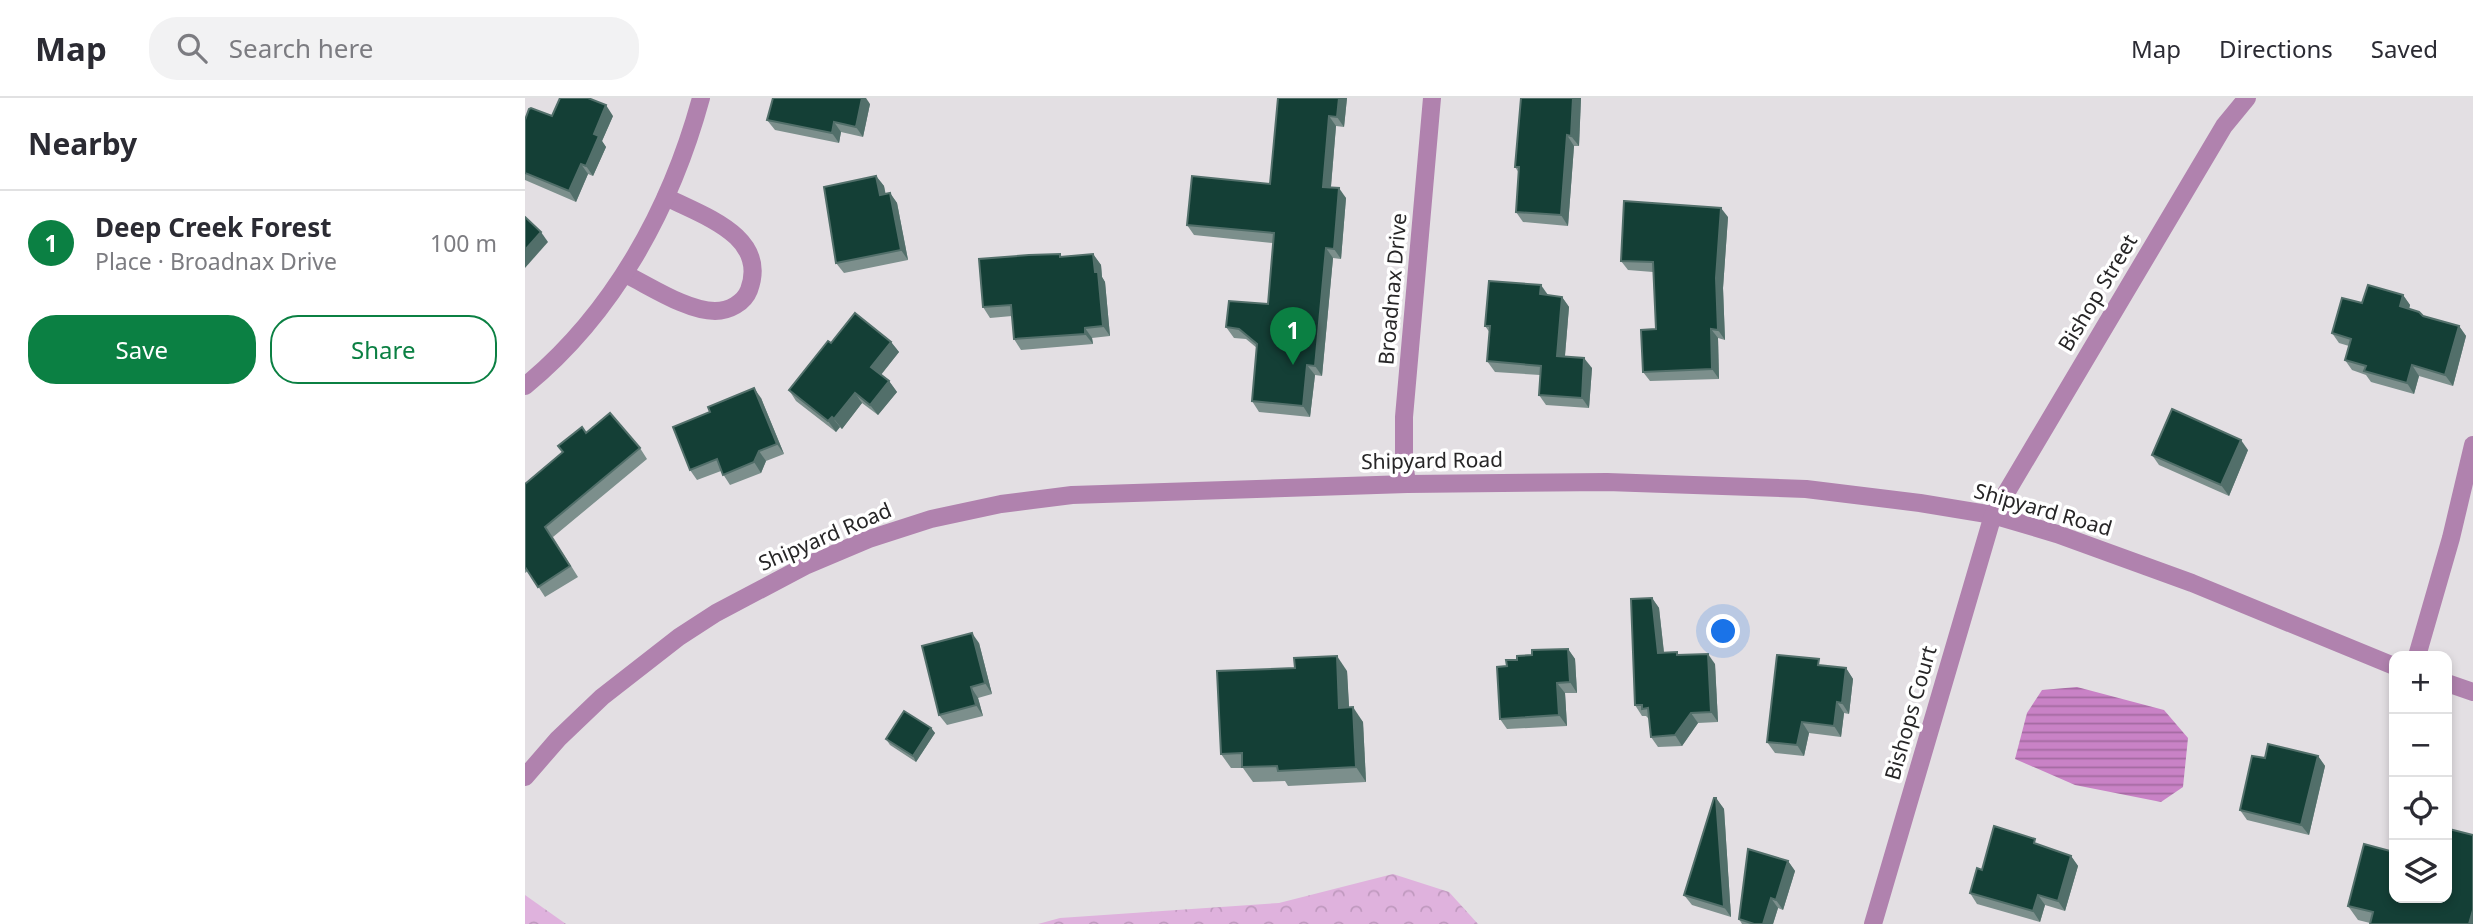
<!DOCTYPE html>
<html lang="en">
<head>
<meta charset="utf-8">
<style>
	body { margin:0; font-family:"Noto Sans",sans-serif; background:#f2f2f3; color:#2b2b33 }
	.controls { position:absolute; right:21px; bottom:21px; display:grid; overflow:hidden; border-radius:14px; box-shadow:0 4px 10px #0003 }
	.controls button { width:63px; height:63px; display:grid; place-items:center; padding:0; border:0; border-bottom:2px solid #e1e1e2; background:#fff; color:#2b2b33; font:35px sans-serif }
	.you { position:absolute; left:1199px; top:534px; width:24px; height:24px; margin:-18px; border:5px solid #fff; border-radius:50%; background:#1a73e8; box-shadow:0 0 0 10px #1a73e833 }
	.badge { display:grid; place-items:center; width:46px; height:46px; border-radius:50%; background:#0b8043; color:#fff; font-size:23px; font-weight:700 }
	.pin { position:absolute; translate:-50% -58px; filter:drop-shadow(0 2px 4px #0008) }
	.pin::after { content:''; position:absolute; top:37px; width:24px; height:21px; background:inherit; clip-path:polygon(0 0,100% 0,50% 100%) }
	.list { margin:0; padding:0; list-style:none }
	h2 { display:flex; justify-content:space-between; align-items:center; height:91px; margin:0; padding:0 28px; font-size:30px }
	h2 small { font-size:23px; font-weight:400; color:#7c7c81 }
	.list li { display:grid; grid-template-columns:46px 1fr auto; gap:21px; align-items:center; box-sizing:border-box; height:105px; padding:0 28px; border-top:2px solid #e1e1e2 }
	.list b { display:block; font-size:26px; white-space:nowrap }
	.list p { margin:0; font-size:23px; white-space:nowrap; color:#7c7c81 }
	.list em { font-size:23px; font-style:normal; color:#7c7c81 }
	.actions { display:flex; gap:14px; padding:21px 28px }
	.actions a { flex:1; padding:16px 0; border:2px solid #0b8043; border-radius:28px; text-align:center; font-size:24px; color:#0b8043 }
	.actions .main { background:#0b8043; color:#fff }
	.icon { flex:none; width:38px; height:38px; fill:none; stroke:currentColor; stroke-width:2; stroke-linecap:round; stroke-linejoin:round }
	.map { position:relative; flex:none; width:1948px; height:826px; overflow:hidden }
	header { display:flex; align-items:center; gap:42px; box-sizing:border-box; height:98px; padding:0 35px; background:#fff; border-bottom:2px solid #e1e1e2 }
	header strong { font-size:33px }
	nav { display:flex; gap:38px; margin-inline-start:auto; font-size:24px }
	.search { width:490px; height:63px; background:#f2f2f3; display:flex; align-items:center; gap:18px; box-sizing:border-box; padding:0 24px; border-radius:28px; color:#7c7c81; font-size:26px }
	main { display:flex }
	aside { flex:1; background:#fff }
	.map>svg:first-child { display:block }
	.forest { fill:url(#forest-crowns) }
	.water { fill:url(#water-rules) }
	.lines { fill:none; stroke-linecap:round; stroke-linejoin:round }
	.minor { stroke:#b082ae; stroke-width:18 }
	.wall { fill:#7c8f8c }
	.shaded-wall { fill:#526f6a }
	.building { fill:#143f36; stroke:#526f6a; stroke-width:2 }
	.labels { text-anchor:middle; stroke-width:7; stroke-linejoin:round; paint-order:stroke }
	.street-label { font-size:21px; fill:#272627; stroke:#fff }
</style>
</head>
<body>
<header>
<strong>Map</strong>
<div class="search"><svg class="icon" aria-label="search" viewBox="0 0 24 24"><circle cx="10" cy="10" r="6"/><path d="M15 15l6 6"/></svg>Search here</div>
<nav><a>Map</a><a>Directions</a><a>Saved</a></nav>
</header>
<main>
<aside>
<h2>Nearby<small></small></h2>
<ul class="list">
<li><span class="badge">1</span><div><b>Deep Creek Forest</b><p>Place · Broadnax Drive</p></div><em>100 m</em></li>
</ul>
<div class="actions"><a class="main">Save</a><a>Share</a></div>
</aside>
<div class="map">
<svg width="1948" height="826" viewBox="0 0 1948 826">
	<defs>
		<pattern id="forest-crowns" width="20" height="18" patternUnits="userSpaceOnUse" patternTransform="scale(1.75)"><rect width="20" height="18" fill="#dfb2dd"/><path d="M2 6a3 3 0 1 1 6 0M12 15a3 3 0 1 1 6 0" fill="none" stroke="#bf99be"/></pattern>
		<pattern id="water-rules" width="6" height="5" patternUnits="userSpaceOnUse" patternTransform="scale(1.75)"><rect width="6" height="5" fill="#c982c6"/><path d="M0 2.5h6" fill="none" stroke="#a36aa1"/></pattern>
	</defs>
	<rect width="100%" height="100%" fill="#e3dfe3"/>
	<!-- forest -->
	<g class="forest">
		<polygon points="868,776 924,794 953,826 513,826 535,820 754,805"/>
		<polygon points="0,797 41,826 0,826"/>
	</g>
	<!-- water -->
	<polygon class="water" points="1552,589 1639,612 1663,640 1658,689 1636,704 1550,687 1490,661 1502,615 1517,592"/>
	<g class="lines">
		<!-- minor -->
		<g class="minor">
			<path d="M100,176C125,188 162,213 190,213C204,213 219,205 224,192C244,138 178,118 141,99"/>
			<path d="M0,288C89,215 146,110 176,0"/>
			<polyline points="882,386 879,363 879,319 907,0"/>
			<polyline points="1892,558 1926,440 1948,347"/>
			<polyline points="1922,585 1948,594"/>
			<polyline points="0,679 33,641 77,599 154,539 191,515 280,468 344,441 406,421 476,406 547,397 882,386 1082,384 1281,391 1395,405 1468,417 1532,436 1667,485 1869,568"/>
			<polyline points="1348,826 1468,417 1699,28 1722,0"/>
		</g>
	</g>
	<!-- wall -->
	<g class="wall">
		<polygon points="753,0 822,0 819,29 811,28 806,89 821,100 816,161 808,160 797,278 790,277 785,319 734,314 727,303 732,250 721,241 709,240 701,229 743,206 748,145 669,137 662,127 745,86"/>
		<polygon points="996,0 1056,0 1054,48 1049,48 1043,128 998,124 991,114 994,75 990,69"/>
		<polygon points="345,6 338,39 316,34 314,45 250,32 242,22"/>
		<polygon points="27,18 88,18 77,43 81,49 68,78 63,76 51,104 0,82 0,22"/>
		<polygon points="351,78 359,88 360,96 365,95 372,105 383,162 319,175 311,165"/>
		<polygon points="1203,119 1198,190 1200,242 1193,240 1194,281 1125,283 1118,274 1131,231 1128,174 1103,172 1096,163"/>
		<polygon points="535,156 537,159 568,156 576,167 577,179 580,184 585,238 567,240 568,246 496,252 489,241 487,218 465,220 458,209"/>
		<polygon points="1022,197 1037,199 1044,209 1040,258 1067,270 1064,310 1021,307 1014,297 1015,277 970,274 962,263 965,235 960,228"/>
		<polygon points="1878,197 1885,207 1884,211 1898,218 1934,228 1941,238 1928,288 1894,278 1889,296 1846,284 1841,277 1827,272 1820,262 1824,248 1814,245 1807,235 1837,205"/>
		<polygon points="366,244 374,254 356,277 364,283 372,294 353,317 337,305 317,331 315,329 311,334 271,303 264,292 306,245"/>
		<polygon points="236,300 259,356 241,363 236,375 205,387 196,373 172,382 165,372"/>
		<polygon points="61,335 115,350 122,361 28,439 53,479 20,499 3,473 0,475 0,386"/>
		<polygon points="1723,352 1704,398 1634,367 1627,357"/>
		<polygon points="1127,500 1134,510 1139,554 1190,566 1193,624 1173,625 1157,648 1133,649 1126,639 1124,621 1121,618 1117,618 1110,607"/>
		<polygon points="454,545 467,596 453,600 458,618 422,627 414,617"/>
		<polygon points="1043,551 1050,561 1052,595 1040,595 1042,628 982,631 975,621 982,568 992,562 1007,557"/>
		<polygon points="1299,568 1321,570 1328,581 1324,616 1319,615 1316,639 1284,635 1279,658 1250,655 1242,644"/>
		<polygon points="822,573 824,610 838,624 841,684 763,688 760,683 728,684 718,670 706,670 696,656"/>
		<polygon points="406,630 410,635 391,664 365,647 361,641"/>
		<polygon points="1793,658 1800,668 1784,737 1722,722 1715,712 1740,660"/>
		<polygon points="1191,700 1199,711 1206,819 1167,807 1159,797"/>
		<polygon points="1948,737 1845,825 1833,822 1823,808 1869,800"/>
		<polygon points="1515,747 1546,758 1553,768 1540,813 1520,807 1515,824 1452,806 1445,795 1457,772"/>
		<polygon points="1263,763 1270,773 1258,812 1253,810 1248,826 1217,826 1214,821"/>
	</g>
	<!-- shaded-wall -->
	<g class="shaded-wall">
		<polygon points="337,0 341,0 345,6 338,39 331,29"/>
		<polygon points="814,0 822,0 819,29 812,19"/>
		<polygon points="1048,0 1056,0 1054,48 1046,38"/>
		<polygon points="81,7 88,18 77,43 81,49 68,78 61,68 69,36"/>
		<polygon points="804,18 811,28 805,99 798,89"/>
		<polygon points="309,24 316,34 314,45 307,35"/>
		<polygon points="1042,37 1049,48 1043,128 1036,117"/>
		<polygon points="56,66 63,76 51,104 44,93"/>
		<polygon points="351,78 359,88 363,107 355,97"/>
		<polygon points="814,90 821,100 816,161 809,151"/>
		<polygon points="365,95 372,105 383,162 376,152"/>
		<polygon points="1196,110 1203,119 1198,190 1200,242 1193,232 1191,180"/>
		<polygon points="16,134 23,144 0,170 0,152"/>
		<polygon points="801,150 808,160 797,278 790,268"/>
		<polygon points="568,156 576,167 577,179 580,184 585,238 578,228"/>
		<polygon points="1016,187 1023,197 1015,196"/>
		<polygon points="1878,197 1885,207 1882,218 1875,208"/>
		<polygon points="1037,199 1044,209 1039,268 1032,258"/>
		<polygon points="1934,228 1941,238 1928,288 1920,277"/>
		<polygon points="560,230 567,240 568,246 560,236"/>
		<polygon points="1186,231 1193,240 1194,281 1187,271"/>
		<polygon points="366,244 374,254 354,279 346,269"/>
		<polygon points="1059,260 1067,270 1064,310 1057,300"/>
		<polygon points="782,267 790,277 785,319 778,308"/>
		<polygon points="1887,267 1894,278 1889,296 1882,285"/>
		<polygon points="364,283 372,294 353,317 345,307"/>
		<polygon points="229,290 236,300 259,356 252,346"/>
		<polygon points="330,295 337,305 317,331 309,321"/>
		<polygon points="307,319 315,329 311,334 303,323"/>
		<polygon points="1716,342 1723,352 1704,398 1696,387"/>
		<polygon points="234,353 241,363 236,375 229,364"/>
		<polygon points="1127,500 1134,510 1140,565 1133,555"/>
		<polygon points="447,535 454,545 467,596 460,585"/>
		<polygon points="1043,551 1050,561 1052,595 1045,584"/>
		<polygon points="1183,556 1190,566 1193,624 1186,614"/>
		<polygon points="812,558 822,573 825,625 814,610"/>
		<polygon points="1321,570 1328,581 1324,616 1317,605"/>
		<polygon points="1032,585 1040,595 1042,628 1034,617"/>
		<polygon points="446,589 453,600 458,618 451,607"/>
		<polygon points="1312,604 1319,615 1316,639 1309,628"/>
		<polygon points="828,609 838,624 841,684 831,669"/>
		<polygon points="1166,615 1173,625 1157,648 1150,637"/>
		<polygon points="1277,624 1284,635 1279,658 1272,647"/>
		<polygon points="406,630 410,635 391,664 388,658"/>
		<polygon points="1793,658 1800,668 1784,737 1776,727"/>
		<polygon points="1191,700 1199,711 1206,819 1199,809"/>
		<polygon points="1546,758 1553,768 1540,813 1533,803"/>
		<polygon points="1263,763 1270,773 1258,812 1251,802"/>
		<polygon points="1513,797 1520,807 1515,824 1508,813"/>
		<polygon points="1246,800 1253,810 1248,826 1238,826"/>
		<polygon points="1948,812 1948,826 1944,826"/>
	</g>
	<!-- building -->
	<g class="building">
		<polygon points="35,0 63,0 81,7 69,36 74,38 61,68 56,66 44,93 0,75 0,22 4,11 6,10 27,18"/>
		<polygon points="248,0 337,0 331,29 309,24 307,35 242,22"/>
		<polygon points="753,0 814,0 812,19 804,18 798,89 814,90 809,151 801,150 790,268 782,267 778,308 727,303 732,246 714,231 701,229 704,203 743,206 749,135 662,127 667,78 745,86"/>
		<polygon points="996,0 1048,0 1046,38 1042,37 1036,117 991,114 994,69 990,69"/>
		<polygon points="351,78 355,97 365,95 376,152 311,165 299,89"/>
		<polygon points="1099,103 1196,110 1191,180 1193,232 1186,231 1187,271 1118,274 1116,232 1131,231 1128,164 1096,163"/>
		<polygon points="0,119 16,134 0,152"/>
		<polygon points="535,156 535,159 568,156 570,174 573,174 578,228 560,230 560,236 489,241 486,207 458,209 454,161 504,157"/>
		<polygon points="964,183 1016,187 1015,196 1037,199 1032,258 1059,260 1057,300 1014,297 1016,268 962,263 965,228 960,228"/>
		<polygon points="1843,187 1878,197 1875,208 1894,214 1898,218 1934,228 1920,277 1887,267 1882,285 1839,273 1841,268 1820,262 1826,241 1807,235 1817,200 1837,205"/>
		<polygon points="330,215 366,244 346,269 364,283 345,307 330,295 309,321 307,319 303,323 264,292 303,243 306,245"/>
		<polygon points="229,290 252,346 234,353 229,364 198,377 192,361 165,372 148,329 185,314 183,309"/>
		<polygon points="1647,311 1716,342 1696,387 1627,357"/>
		<polygon points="85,315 115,350 20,429 45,468 13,489 0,469 0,386 38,354 33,348 57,329 61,335"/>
		<polygon points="1127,500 1133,555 1152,554 1152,557 1183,556 1186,614 1166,615 1150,637 1126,639 1123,610 1117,611 1117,607 1110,607 1106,501"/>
		<polygon points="447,535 460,585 446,589 451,607 414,617 397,548"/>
		<polygon points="1043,551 1045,584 1032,585 1034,617 975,621 972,569 982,568 981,562 992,562 992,558 1007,557 1007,552"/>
		<polygon points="1252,557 1294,561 1293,567 1321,570 1317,605 1312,604 1309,628 1277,624 1272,647 1242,644"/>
		<polygon points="812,558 814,610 828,609 831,669 753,673 752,668 717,669 717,655 696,656 692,573 770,570 769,560"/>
		<polygon points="379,613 406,630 388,658 361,641"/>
		<polygon points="1743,646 1793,658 1776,727 1715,712 1727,658 1740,660"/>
		<polygon points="1189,700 1191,700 1199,809 1159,797"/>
		<polygon points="1469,728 1510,741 1509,745 1546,758 1533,803 1513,797 1508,813 1445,795 1452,770 1457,772"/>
		<polygon points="1924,731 1948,737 1948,812 1944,826 1845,826 1848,814 1823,808 1839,746 1869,754 1869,800 1922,800 1922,740"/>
		<polygon points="1223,751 1263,763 1251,802 1246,800 1238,826 1229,826 1214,821"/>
	</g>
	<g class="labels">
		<!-- street labels -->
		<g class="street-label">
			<text transform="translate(868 191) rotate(-85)" y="7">Broadnax Drive</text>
			<text transform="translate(1573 195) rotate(-59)" y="7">Bishop Street</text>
			<text transform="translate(907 363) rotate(-1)" y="7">Shipyard Road</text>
			<text transform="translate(1518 412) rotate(16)" y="7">Shipyard Road</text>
			<text transform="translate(300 439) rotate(-23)" y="7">Shipyard Road</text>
			<text transform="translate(1386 615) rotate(-74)" y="7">Bishops Court</text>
		</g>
	</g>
</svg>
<div class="controls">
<button>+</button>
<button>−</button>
<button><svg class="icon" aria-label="locate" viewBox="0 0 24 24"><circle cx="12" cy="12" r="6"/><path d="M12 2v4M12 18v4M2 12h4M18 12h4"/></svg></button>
<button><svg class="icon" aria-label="layers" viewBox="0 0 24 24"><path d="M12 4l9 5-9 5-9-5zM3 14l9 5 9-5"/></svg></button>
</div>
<div class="you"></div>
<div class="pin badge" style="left:768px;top:267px">1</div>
</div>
</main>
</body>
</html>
